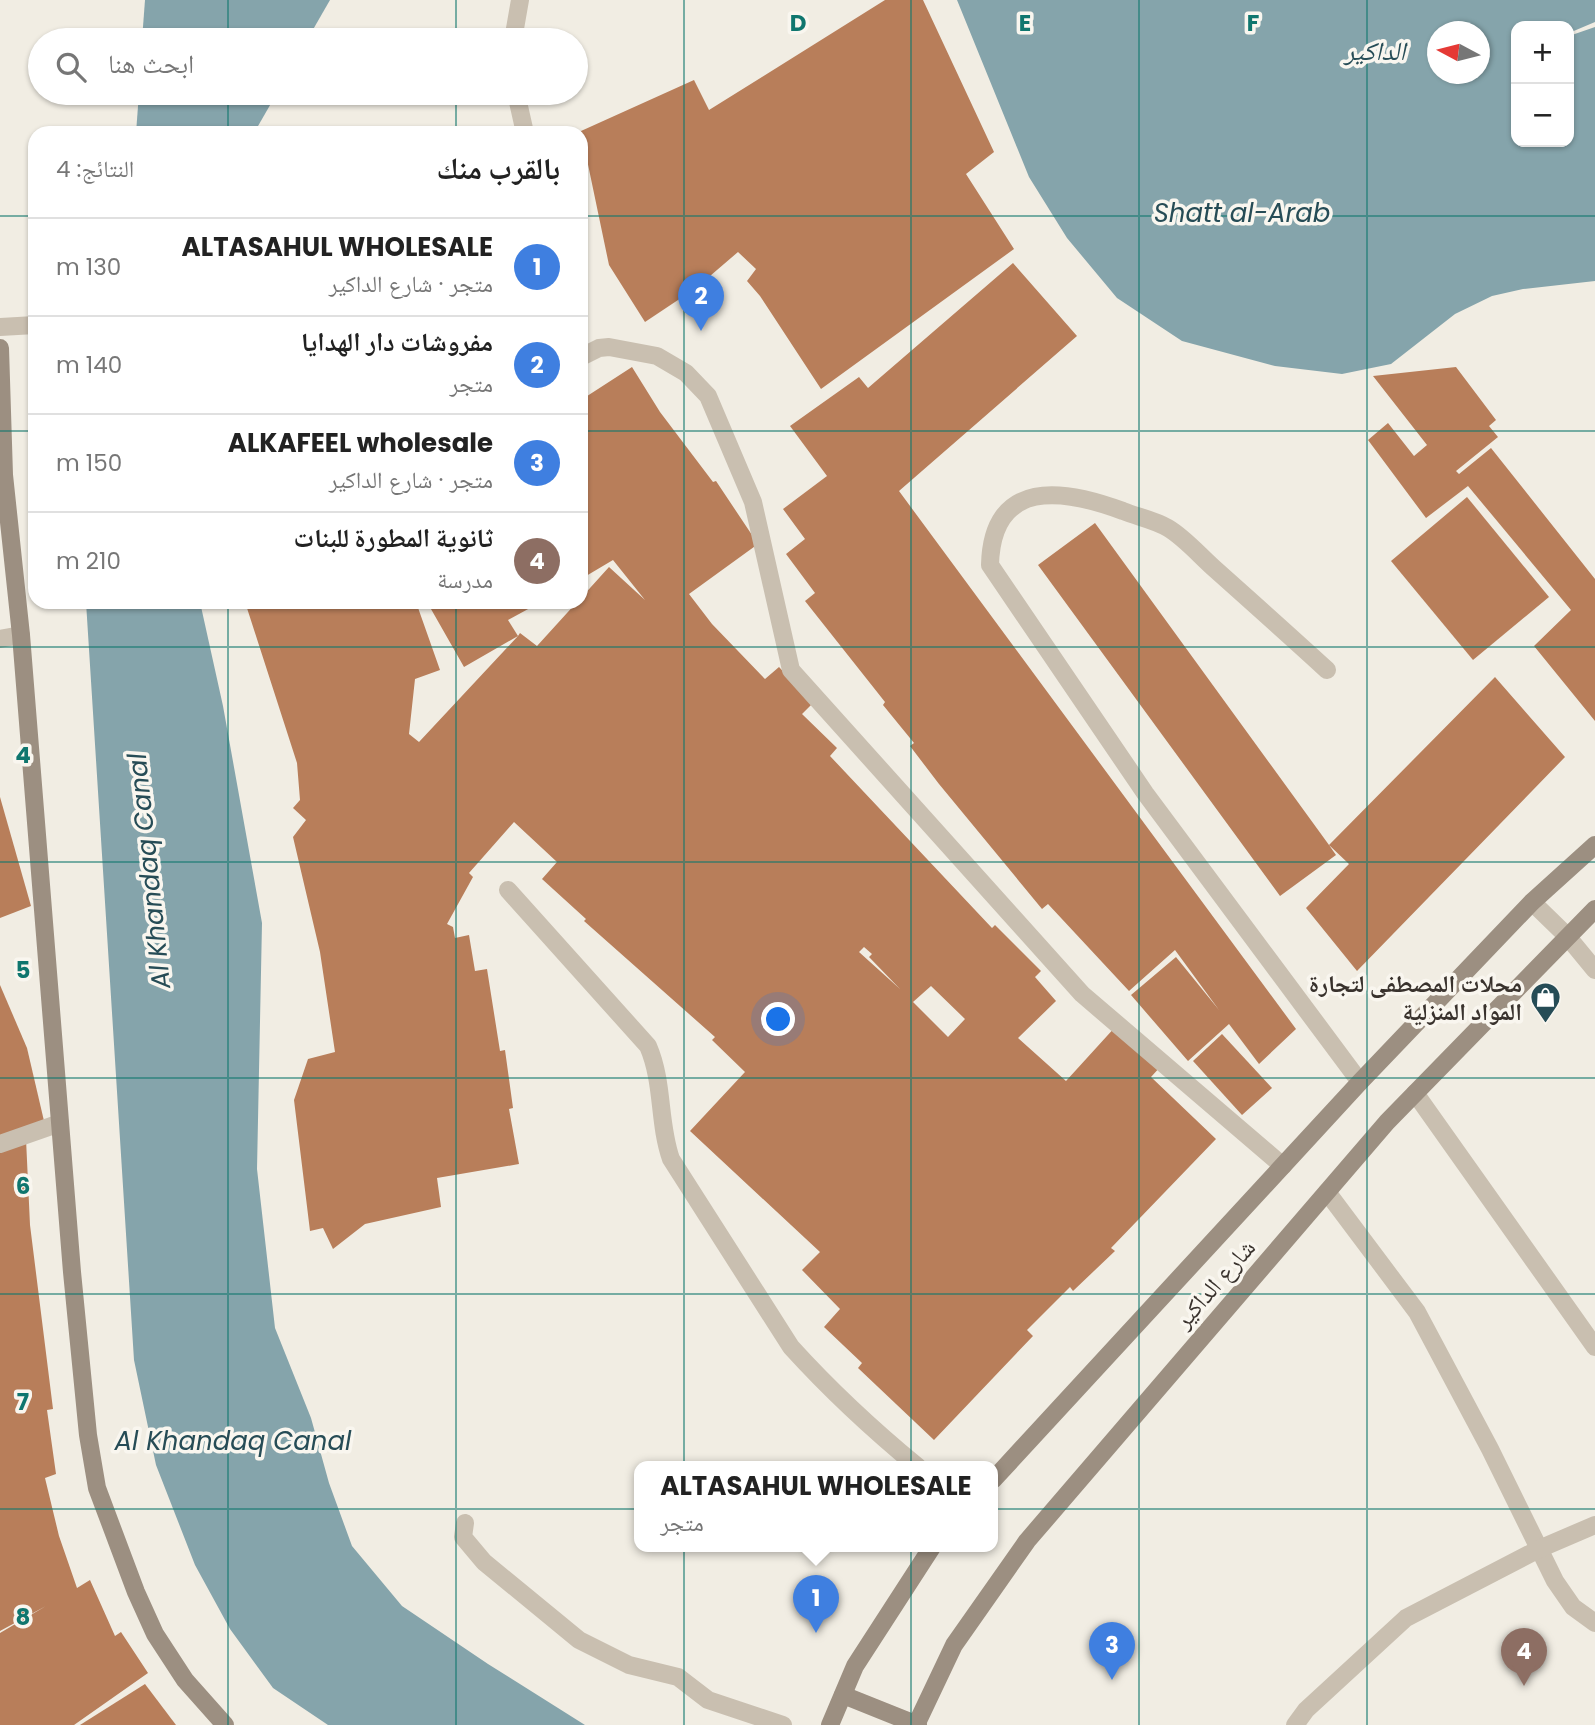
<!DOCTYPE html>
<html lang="ar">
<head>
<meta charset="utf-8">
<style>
	body { margin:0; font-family:Poppins,"Noto Naskh Arabic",sans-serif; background:#f2f2f2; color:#222; direction:rtl }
	.controls { position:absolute; right:21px; top:21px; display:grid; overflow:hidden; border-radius:14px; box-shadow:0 2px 5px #0004 }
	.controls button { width:63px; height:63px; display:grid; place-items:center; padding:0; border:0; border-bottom:2px solid #e0e0e0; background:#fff; color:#222; font:35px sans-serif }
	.compass { position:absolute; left:1427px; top:21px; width:63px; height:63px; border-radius:50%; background:#fff; box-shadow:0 2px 5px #0004; rotate:277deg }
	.you { position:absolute; left:779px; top:1020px; width:24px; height:24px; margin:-18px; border:5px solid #fff; border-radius:50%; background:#1a73e8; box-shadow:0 0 0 10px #1a73e833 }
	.badge { display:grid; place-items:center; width:46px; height:46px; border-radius:50%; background:#1a73e8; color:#fff; font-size:23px; font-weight:700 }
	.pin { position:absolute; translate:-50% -58px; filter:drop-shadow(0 2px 4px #0008) }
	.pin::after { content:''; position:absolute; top:37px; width:24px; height:21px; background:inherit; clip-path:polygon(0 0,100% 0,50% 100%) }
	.popup { position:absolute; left:634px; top:1461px; width:364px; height:91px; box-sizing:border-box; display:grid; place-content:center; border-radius:14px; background:#fff; filter:drop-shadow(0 2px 5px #0005); font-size:23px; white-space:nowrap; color:#767676 }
	.popup b { font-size:26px; color:#222 }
	.popup::after { content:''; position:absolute; left:50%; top:100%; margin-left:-14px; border:14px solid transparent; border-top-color:#fff }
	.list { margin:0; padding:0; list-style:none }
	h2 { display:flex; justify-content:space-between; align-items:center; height:91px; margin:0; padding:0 28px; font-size:30px }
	h2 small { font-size:23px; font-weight:400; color:#767676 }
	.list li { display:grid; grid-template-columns:46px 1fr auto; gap:21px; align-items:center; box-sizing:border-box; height:98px; padding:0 28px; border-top:2px solid #e0e0e0 }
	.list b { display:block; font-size:26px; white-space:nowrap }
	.list p { margin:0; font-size:23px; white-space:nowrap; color:#767676 }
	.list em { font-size:23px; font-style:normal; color:#767676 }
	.icon { flex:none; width:38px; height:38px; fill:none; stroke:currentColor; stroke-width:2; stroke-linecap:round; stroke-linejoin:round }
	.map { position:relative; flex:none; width:1595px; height:1725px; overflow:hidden; direction:ltr }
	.search { position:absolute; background:#fff; box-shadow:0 2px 5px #0004; left:28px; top:28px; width:560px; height:77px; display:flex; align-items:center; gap:18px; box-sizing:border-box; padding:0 24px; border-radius:38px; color:#767676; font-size:26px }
	.panel { position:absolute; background:#fff; box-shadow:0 2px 5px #0004; left:28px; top:126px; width:560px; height:483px; border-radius:21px; direction:rtl }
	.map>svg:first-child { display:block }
	.water { fill:#85a4ab; fill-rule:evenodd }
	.building { fill:#b87e5a; fill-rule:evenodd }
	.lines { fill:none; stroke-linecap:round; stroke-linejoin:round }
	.lane { stroke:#c9bfb0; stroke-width:18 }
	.street { stroke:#c9bfb0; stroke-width:18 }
	.secondary { stroke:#9c8f81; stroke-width:18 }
	.grid { fill:none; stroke:#0f766e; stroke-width:2; stroke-opacity:0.55 }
	.labels { text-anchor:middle; stroke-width:7; stroke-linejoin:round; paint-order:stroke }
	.poi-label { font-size:24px; font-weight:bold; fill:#39322d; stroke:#f9f6ef; text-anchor:end }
	.street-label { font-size:24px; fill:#39322d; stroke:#f9f6ef }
	.water-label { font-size:26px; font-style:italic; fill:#264c56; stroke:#f9f6ef }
	.grid-label { font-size:23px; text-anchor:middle; font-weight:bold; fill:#0f766e; stroke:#f9f6ef; stroke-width:7; stroke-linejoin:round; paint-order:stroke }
</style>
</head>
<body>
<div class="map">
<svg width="1595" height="1725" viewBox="0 0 1595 1725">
	<rect width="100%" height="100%" fill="#f1ede3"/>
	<!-- water -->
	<g class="water">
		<polygon points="145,0 330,0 307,40 142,40"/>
		<path d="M957,0H1595V22L1569,33V26H1516V142H1569V36L1595,27V281L1523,289L1492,296L1455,314L1391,364L1342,374L1275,366L1182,341L1117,298L1067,238L1029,177ZM1438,32H1480V74H1438Z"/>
		<polygon points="139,93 277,93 254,133 136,133"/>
		<polygon points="86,602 200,602 223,706 262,923 257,1169 275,1328 311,1418 329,1483 352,1546 402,1606 488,1664 585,1725 328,1725 273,1688 230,1629 195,1565 156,1465 134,1360"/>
	</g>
	<!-- building -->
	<g class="building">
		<polygon points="885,0 923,0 994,152 966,174 1014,249 821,389 760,296 747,281 756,269 738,252 696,288 645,322 609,265 581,131 694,80 709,110"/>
		<polygon points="1013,263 1077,336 899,491 1296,1029 1259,1064 1229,1024 1188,1061 1131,995 1176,957 1219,1010 1175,950 1129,991 1048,904 1042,909 939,784 910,746 914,743 883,705 885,702 805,601 815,593 786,554 805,539 783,509 827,476 790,426 859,377 868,388"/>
		<path d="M632,367L660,412L713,482L716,481L758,544L689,594L712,624L765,679L779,667L813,703L802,714L837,748L830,756L992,928L995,925L1041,971L1035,977L1056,1001L1018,1038L1066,1081L1117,1025L1161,1066L1151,1077L1216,1139L1111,1248L1115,1251L1073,1291L1070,1287L1027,1330L1033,1336L934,1440L858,1368L862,1363L824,1327L840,1309L802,1270L820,1252L690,1131L745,1072L712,1040L715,1037L584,921L586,919L542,879L557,862L514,822L469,873L473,877L447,924L453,927L455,938L469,935L475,971L487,969L500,1051L505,1050L513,1108L509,1109L519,1164L437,1178L441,1207L365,1224L333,1249L323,1228L310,1231L294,1100L308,1059L335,1052L320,952L293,837L306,820L293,808L300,800L297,763L246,605L254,602H416L440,670L415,679L409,734L419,742L518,636L464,667L427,602H541L508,620L518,636L520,633L537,646L577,602H581V598L609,567L645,600L613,560L581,579V400ZM864,947L872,954L869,957L900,989L859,952ZM931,986L965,1019L948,1037L913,1002Z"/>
		<polygon points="1456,367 1496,420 1489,426 1498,437 1456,471 1459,474 1491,448 1595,579 1595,721 1534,646 1571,610 1468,486 1426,518 1368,440 1388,423 1414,456 1427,445 1373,376"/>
		<polygon points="1467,497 1549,597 1473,660 1391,561"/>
		<polygon points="1095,523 1329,845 1495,677 1565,757 1357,971 1306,908 1349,864 1329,845 1336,855 1280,896 1038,565"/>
		<polygon points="0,797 31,906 0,918"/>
		<polygon points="0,985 27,1048 44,1121 0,1138"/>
		<polygon points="1222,1034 1272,1088 1242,1115 1193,1061"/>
		<polygon points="26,1139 30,1225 53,1409 47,1410 56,1474 45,1478 59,1536 77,1588 90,1580 115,1636 121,1632 148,1673 74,1725 0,1725 0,1633 46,1606 0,1631 0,1150"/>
		<polygon points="145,1684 176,1725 80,1725"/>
	</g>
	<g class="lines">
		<!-- lane -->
		<g class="lane">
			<polyline points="513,40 520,0"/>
			<polyline points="516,93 525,133"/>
			<polyline points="0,327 35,325"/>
			<polyline points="581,357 599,348 609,347 657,356 686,373 708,396 753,502 791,670 1082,994 1283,1166"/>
			<path d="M1327,670C1290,636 1253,603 1216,570C1201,557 1185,538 1168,528C1155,520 1138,517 1123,511C1064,489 992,477 990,565L1145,793L1360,1082"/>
			<path d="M508,890L648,1046C664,1083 658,1122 671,1159L791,1347C830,1390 873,1430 918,1467"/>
			<polyline points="1415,1093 1595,1347"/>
			<polyline points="0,1144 60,1123"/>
			<polyline points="1327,1192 1417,1312 1490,1449 1555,1581 1573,1607 1595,1623"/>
			<polyline points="465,1523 463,1537 484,1562 579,1640 629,1665 678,1677 708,1700 783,1725"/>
			<polyline points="1295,1725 1306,1710 1406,1618 1539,1549 1595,1525"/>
		</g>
		<!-- street -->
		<g class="street">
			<polyline points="0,639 21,635"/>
			<polyline points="1532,902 1567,936 1595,970"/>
		</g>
		<!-- secondary -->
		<g class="secondary">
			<polyline points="0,348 4,475 21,635 72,1272 88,1435 97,1488 136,1592 155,1634 185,1680 225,1725"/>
			<polyline points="993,1480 1360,1082 1532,902 1595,845"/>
			<polyline points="843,1695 918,1725"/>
			<polyline points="830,1725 855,1666 932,1547"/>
			<polyline points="916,1725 954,1645 1027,1541 1387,1122 1595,909"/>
		</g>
	</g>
	<!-- grid -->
	<path class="grid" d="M228,0V40M456,0V40M684,0V1725M911,0V1725M1139,0V1725M1367,0V1725M228,93V133M456,93V133M0,216H35M581,216H1595M0,431H35M581,431H1595M228,602V1725M456,602V1725M0,647H1595M0,862H1595M0,1078H1595M0,1294H1595M0,1509H1595"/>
	<!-- icons -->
	<defs>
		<symbol id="shop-pin" viewBox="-11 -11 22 30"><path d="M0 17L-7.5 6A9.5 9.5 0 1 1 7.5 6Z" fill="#264c56" stroke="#f9f6ef"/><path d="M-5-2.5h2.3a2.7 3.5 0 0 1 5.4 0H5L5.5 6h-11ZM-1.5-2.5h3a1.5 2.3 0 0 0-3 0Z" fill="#fff"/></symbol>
	</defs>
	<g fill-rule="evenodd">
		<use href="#shop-pin" x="1528" y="980" width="35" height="47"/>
	</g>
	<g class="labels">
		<!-- poi labels -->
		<g class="poi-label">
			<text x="1522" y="992">محلات المصطفى لتجارة<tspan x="1522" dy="28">المواد المنزلية</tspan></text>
		</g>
		<!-- street labels -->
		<g class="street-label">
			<text transform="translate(1215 1284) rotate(-49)" y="8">شارع الداكير</text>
		</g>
		<!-- water labels -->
		<g class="water-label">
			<text x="1375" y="60">الداكير</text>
			<text x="1242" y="222">Shatt al-Arab</text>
			<text transform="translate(149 871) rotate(-96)" y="9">Al Khandaq Canal</text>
			<text x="233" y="1450">Al Khandaq Canal</text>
		</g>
	</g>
	<g class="grid-label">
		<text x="798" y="31">D</text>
		<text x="1025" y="31">E</text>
		<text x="1253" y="31">F</text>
		<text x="23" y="763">4</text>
		<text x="23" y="978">5</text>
		<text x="23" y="1194">6</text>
		<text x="23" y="1410">7</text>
		<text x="23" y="1625">8</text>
	</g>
</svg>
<div class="controls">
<button>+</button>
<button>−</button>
</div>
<svg class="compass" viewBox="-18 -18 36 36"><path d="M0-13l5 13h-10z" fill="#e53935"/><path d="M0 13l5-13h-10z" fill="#767676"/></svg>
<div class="you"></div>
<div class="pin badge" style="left:816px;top:1633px;background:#3f7fe0">1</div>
<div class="popup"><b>ALTASAHUL WHOLESALE</b>متجر</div>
<div class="pin badge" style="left:701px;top:331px;background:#3f7fe0">2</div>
<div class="pin badge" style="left:1112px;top:1680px;background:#3f7fe0">3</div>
<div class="pin badge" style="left:1524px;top:1686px;background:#8d6e63">4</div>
<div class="search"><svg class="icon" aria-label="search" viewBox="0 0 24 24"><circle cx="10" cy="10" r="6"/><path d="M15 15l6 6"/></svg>ابحث هنا</div>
<section class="panel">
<h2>بالقرب منك<small>النتائج: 4</small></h2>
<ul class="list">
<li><span class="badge" style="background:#3f7fe0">1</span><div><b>ALTASAHUL WHOLESALE</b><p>متجر · شارع الداكير</p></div><em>130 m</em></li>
<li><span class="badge" style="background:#3f7fe0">2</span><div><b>مفروشات دار الهدايا</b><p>متجر</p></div><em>140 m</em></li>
<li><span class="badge" style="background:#3f7fe0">3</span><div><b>ALKAFEEL wholesale</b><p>متجر · شارع الداكير</p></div><em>150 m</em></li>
<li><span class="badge" style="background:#8d6e63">4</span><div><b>ثانوية المطورة للبنات</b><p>مدرسة</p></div><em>210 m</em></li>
</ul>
</section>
</div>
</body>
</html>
